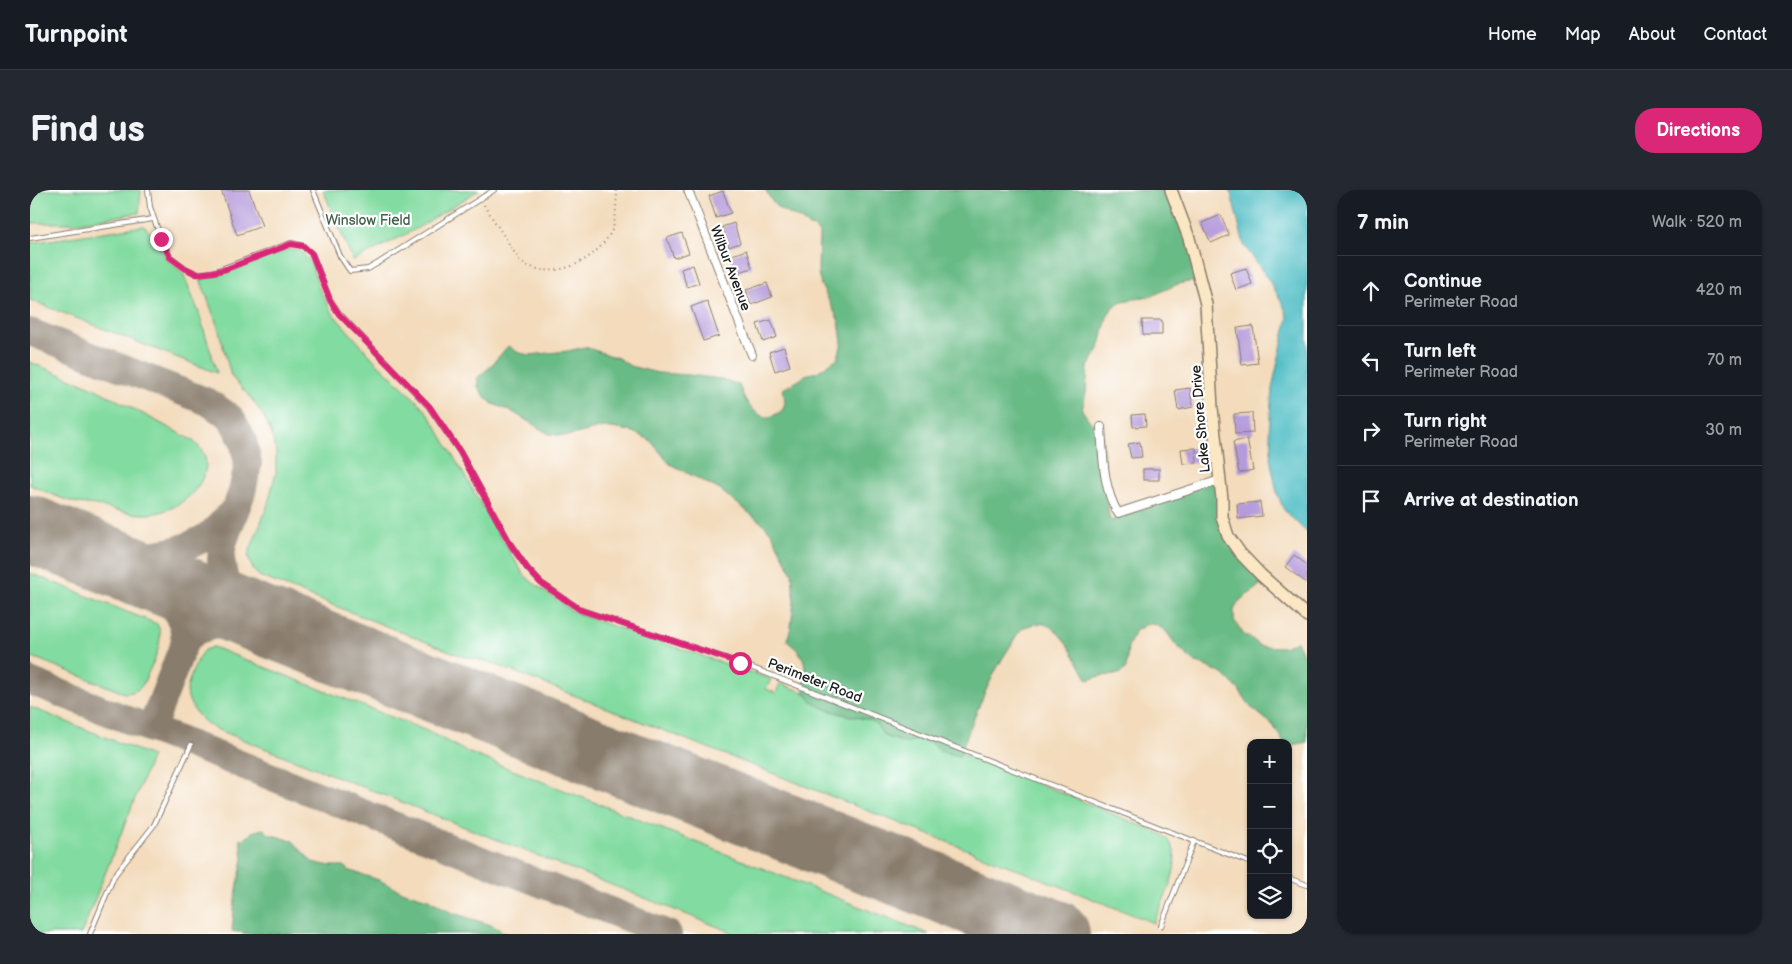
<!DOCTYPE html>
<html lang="en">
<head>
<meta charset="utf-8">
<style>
	body { margin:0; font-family:"Balsamiq Sans",sans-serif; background:#242831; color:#f1f3f6 }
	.controls { position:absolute; right:15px; bottom:15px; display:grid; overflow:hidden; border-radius:10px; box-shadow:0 1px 4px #0004 }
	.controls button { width:45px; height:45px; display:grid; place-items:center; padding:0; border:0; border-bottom:1px solid #363941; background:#171b24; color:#f1f3f6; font:25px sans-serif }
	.stop { position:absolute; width:15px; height:15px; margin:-11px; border:4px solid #db2777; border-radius:50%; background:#fff }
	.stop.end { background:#db2777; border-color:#fff; box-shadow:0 1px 5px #0008 }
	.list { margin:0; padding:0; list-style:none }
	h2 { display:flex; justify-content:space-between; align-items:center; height:65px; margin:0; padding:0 20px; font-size:21px }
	h2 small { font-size:16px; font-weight:400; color:#9ea1a6 }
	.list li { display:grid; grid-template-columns:32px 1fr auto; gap:15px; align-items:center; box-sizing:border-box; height:70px; padding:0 20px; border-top:1px solid #363941 }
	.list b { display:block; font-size:19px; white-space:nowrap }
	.list p { margin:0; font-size:16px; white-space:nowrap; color:#9ea1a6 }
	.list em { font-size:16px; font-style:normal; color:#9ea1a6 }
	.icon { flex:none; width:28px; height:28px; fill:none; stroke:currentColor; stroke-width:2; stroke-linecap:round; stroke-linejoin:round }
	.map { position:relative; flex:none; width:1277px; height:744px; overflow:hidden; border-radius:20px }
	header { display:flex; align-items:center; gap:30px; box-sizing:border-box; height:70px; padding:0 25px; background:#171b24; border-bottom:1px solid #363941 }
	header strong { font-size:24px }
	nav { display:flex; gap:28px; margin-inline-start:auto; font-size:18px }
	.intro { display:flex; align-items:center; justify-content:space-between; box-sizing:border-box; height:120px; padding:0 30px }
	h1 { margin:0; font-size:35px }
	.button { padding:12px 22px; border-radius:20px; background:#db2777; color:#fff; font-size:18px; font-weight:700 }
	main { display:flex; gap:30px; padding:0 30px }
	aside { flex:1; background:#171b24; border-radius:20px; box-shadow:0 1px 4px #0004 }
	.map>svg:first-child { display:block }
	.green { fill:#82dba0; stroke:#4f7c5e }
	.forest { fill:#69bb86; stroke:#426c51 }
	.water { fill:#50bec5; stroke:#366d70 }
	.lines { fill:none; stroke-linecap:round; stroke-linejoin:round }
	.taxiway { stroke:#887c6c; stroke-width:28 }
	.runway { stroke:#887c6c; stroke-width:68 }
	.building { fill:#b59bdb }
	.lane-casing { stroke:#887c6c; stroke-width:6 }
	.street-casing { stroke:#887c6c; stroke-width:10 }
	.secondary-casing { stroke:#887c6c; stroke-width:14 }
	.path { stroke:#887c6c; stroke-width:2; stroke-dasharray:1 4; stroke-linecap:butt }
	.lane { stroke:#fff; stroke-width:4 }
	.street { stroke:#fff; stroke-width:8 }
	.secondary { stroke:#fbe7c3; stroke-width:11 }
	.route { stroke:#db2777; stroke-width:6 }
	.labels { text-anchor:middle; stroke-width:4.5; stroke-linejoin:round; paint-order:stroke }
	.park-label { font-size:14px; fill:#405f4a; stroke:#fff }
	.street-label { font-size:14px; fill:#1c1c1c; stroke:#fff }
</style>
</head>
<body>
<header>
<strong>Turnpoint</strong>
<nav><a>Home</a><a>Map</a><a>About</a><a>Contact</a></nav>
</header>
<div class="intro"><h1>Find us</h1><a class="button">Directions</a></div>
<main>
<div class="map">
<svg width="1277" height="744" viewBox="0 0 1277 744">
	<rect width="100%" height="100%" fill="#fff"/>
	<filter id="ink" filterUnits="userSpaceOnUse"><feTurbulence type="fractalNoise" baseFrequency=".02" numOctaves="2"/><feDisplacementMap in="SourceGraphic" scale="10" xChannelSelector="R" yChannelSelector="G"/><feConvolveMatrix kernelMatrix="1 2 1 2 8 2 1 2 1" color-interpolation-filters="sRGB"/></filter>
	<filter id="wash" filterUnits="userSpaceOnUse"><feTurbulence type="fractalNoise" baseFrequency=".0096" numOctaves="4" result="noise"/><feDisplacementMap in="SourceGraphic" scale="20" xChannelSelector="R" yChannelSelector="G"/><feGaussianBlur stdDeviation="1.12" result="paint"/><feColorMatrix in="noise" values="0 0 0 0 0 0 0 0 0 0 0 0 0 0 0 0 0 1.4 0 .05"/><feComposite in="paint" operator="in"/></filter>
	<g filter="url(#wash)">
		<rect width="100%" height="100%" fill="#f3dbbc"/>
		<!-- green -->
		<g class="green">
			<polygon points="0,0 111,0 109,23 43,33 0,33"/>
			<polygon points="293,0 449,0 386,39 323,71"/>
			<polygon points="114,36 121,44 137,69 153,83 169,123 187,183 0,110 0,53"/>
			<path d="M260,59L271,61L281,73L289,99L303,124L345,171L387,211L396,221L407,238L468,343L494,385L502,392L541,420L553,426L741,489L736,499L746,503L750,493L1035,604L1131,644C1162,663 1133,708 1124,733L459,472L432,466L229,386L224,381L220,373L218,365L237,317L246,282V262L241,242L234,227L224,212L201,186L188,137L169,86C194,89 235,66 260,59Z"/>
			<path d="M0,172L64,198L162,250C174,260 180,272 173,287C164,308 141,322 119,324C101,325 82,319 66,315C59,314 53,314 47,313C31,309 15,301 0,295Z"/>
			<path d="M0,383L127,434C137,450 120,478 113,494C108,501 102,503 94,503L0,466Z"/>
			<path d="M183,457L397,541L437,562L899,744H706L186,539C171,532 153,512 158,494C161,484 166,473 171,464L174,460Z"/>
			<polygon points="0,517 122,566 51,744 0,744"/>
		</g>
		<!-- forest -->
		<g class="forest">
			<path d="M736,0H1142L1169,90L1148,94L1119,107L1092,111L1082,118L1077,127L1069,159L1058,177L1056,203L1052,220L1061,233L1071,237L1079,327L1081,331L1188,290L1197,344L1235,390L1223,401L1210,410L1204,420V430L1214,445L1222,449L1230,456L1254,457L1267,451L1277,472V552L1258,556V553H1254L1243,535L1222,518L1209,500L1193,484L1162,470L1146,455L1135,440L1124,434H1117L1105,441L1098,457L1096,479C1085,488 1082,484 1070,486C1066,487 1062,489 1058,490C1048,474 1032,438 1014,434C1008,433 996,435 992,439C987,443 984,450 981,455C958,489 944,528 929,566L910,561L901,553L890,549L876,553L854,546L846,534L841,530C823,526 777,521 774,498C773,493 775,488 775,483C776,467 769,461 757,451L761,437L764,410L762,383L741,342L732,333L690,300L640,274L620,250L601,241L574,237L537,246L519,244L481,221L463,214L455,207L448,197V187L459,178L478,156L489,163L500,165L538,161L555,157L588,168L600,176L628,183L659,185L691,189L709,195C716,212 719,220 736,228C755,222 757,218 753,199L771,189L775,185L787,182L808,168L812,152L809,131L791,95L788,83L789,44L786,39C780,37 777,35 772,31C754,20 746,23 736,0Z"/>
			<polygon points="233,639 239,644 263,651 282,672 300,676 313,676 318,680 349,690 371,701 398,709 423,723 461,735 478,744 219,744 202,741 205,710 213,668 210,648 214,650 222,642"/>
		</g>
		<!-- water -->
		<polygon class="water" points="1200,0 1277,0 1277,343 1254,320 1247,303 1240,268 1242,253 1239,241 1242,198 1258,127 1252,112 1236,86 1214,55"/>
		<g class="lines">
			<!-- taxiway -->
			<g class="taxiway">
				<polyline points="0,142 178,212 201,228 213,250 218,274 212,302 193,353 191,369 195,392 207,412 232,430"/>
				<path d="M40,354C91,364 131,375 179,345C187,339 194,330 201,323"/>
				<polyline points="108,381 127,394 142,414 153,434 155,451 121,539"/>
				<polyline points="155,451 166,441 181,436 232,430"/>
				<polyline points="0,491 638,744"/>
			</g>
			<!-- runway -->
			<polyline class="runway" points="0,339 1026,744"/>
		</g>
		<g id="blocks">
			<!-- building -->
			<g class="building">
				<polygon points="191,0 219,0 232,36 207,45"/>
				<polygon points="693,1 701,23 686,28 679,6"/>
				<polygon points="1191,25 1199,45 1181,53 1172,33"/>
				<polygon points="704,33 710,53 699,57 692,37"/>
				<polygon points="652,43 659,63 644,68 637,48"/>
				<polygon points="716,60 722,78 706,83 700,66"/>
				<polygon points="663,75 669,93 657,97 651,79"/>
				<polygon points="1216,78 1222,94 1206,100 1200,83"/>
				<polygon points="737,93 742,107 721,115 716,100"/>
				<polygon points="677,111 689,146 673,151 661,117"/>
				<polygon points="741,130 747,147 733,152 727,134"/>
				<polygon points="1112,130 1132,130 1132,145 1113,145"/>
				<polygon points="1223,136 1228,173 1212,175 1207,138"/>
				<polygon points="754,157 760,176 745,181 739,162"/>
				<polygon points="1160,198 1163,217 1148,220 1145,200"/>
				<polygon points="1222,223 1223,243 1205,244 1204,224"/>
				<polygon points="1115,224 1116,236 1103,237 1102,225"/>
				<polygon points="1217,249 1223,280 1209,283 1203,252"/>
				<polygon points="1110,252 1112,267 1101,268 1098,254"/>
				<polygon points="1166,258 1167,273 1153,274 1151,259"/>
				<rect x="1113" y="279" width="16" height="11"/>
				<polygon points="1230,312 1232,326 1208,329 1207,314"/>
				<polygon points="1264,365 1277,375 1277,393 1255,377"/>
			</g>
		</g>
	</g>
	<g filter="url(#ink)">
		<use href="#blocks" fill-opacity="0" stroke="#887c6c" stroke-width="1"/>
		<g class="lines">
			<defs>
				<g id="lane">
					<polyline points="118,0 120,17 131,49 140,67 155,78 167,84 183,82 261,53 273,56 282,64 300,110 309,123 399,217 430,262 481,355 497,378 511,393 551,420 710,473 1164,651 1131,736"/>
					<polyline points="283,0 310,66 320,81 338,79 350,72 464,0"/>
					<polyline points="0,48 123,29"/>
					<polyline points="1164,651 1221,673"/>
					<polyline points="1258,688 1277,695"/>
					<polyline points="60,744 84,686 124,635 161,555"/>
				</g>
				<g id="street">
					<polyline points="658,0 722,165"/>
					<path d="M1071,237C1073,266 1073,299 1088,323L1190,290"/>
				</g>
				<polyline id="secondary" points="1141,0 1159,48 1176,114 1182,218 1192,309 1192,327 1198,346 1210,363 1231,385 1277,426"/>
			</defs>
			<!-- lane casing -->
			<use href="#lane" class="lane-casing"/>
			<!-- street casing -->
			<use href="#street" class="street-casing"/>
			<!-- secondary casing -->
			<use href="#secondary" class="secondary-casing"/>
			<!-- path -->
			<path class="path" d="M454,15L490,71C521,93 564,73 581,42C586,34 586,14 587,4L586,0"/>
			<!-- lane -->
			<use href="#lane" class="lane"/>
			<!-- street -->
			<use href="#street" class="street"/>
			<!-- secondary -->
			<use href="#secondary" class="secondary"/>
		</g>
	</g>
	<g class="lines" filter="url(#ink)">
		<!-- route -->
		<polyline class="route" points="131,49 140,67 155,78 167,84 183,82 196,79 261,54 273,56 282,64 300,110 309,124 399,216 430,262 481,355 497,378 511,393 551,420 710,473"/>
	</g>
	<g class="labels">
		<!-- park labels -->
		<g class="park-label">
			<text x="338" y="35">Winslow Field</text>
		</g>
		<!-- street labels -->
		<g class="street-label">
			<text transform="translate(701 78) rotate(69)" y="5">Wilbur Avenue</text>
			<text transform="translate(1170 229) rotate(-95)" y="5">Lake Shore Drive</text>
			<text transform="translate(785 490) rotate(21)" y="5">Perimeter Road</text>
		</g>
	</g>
</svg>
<div class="controls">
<button>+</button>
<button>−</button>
<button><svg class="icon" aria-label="locate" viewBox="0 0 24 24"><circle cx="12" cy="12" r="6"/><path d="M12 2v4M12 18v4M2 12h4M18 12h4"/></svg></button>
<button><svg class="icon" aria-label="layers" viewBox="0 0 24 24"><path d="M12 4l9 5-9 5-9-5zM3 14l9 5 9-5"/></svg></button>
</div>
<div class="stop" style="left:710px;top:473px"></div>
<div class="stop end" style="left:131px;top:49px"></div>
</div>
<aside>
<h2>7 min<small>Walk · 520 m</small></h2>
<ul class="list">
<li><svg class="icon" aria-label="ahead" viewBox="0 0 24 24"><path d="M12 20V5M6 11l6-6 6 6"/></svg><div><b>Continue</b><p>Perimeter Road</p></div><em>420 m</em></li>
<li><svg class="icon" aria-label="left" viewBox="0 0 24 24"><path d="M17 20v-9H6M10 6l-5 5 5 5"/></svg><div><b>Turn left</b><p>Perimeter Road</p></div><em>70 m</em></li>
<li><svg class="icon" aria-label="right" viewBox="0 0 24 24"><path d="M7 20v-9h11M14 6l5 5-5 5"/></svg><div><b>Turn right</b><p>Perimeter Road</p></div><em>30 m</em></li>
<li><svg class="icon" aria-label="arrive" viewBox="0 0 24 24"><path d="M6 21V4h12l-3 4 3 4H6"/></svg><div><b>Arrive at destination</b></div></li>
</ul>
</aside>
</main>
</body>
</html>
